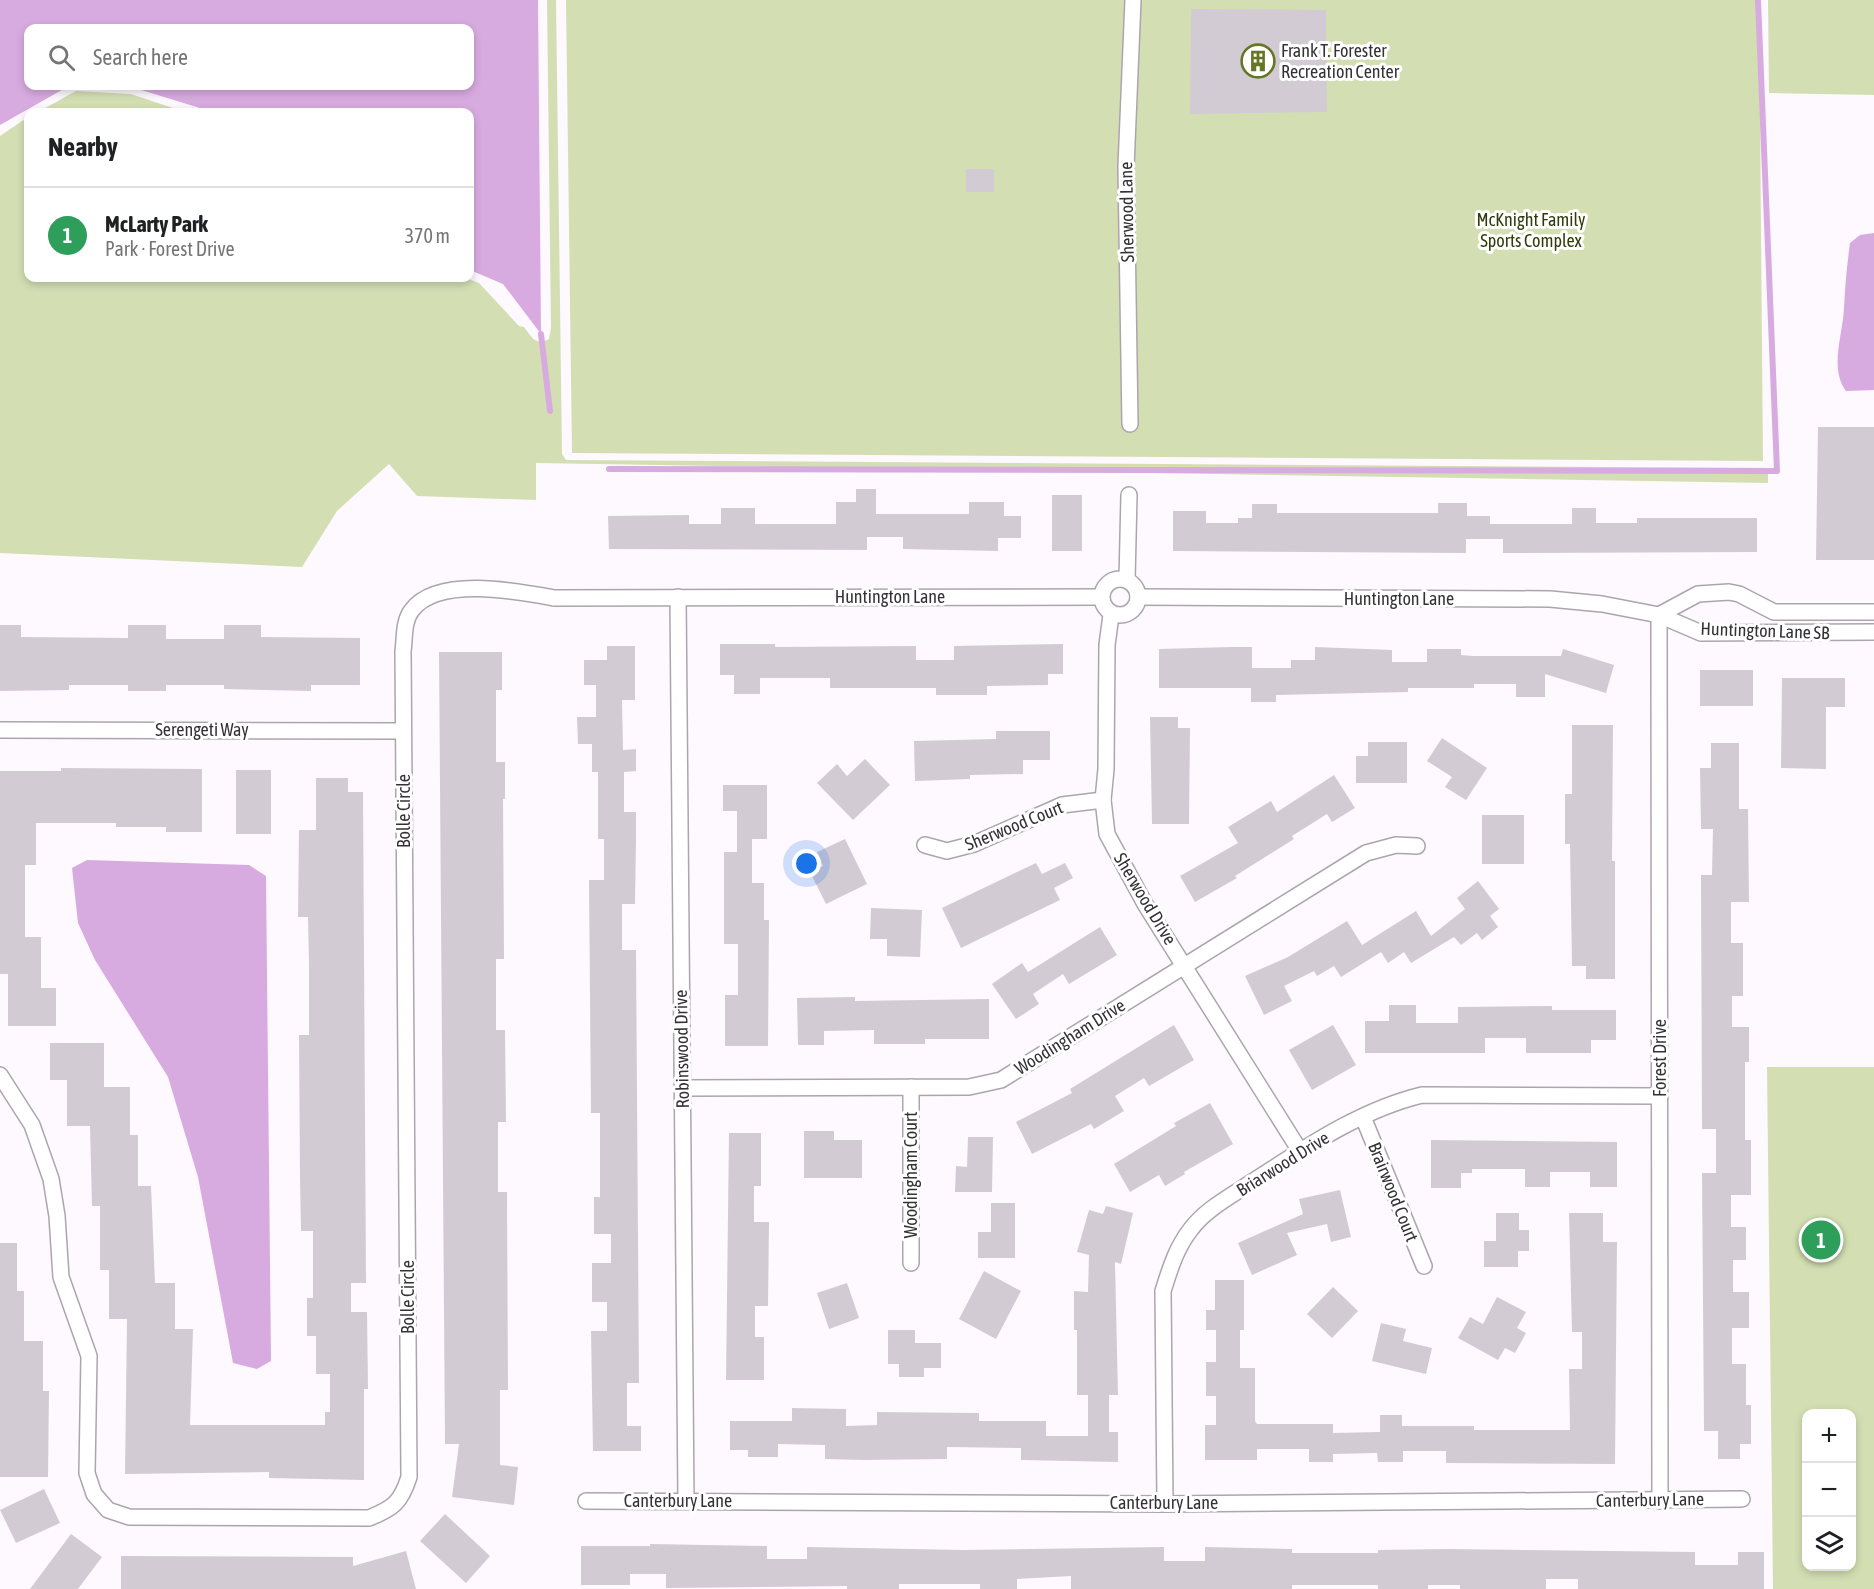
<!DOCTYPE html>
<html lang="en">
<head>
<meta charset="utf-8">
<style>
	body { margin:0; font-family:"Asap Condensed",sans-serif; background:#f2f2f2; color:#202124 }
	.controls { position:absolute; right:18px; bottom:18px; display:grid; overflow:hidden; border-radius:12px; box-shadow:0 3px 9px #0003 }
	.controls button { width:54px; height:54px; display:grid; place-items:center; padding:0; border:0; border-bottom:2px solid #e0e0e0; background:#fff; color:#202124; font:30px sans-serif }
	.you { position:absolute; left:807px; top:864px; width:21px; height:21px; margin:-15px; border:4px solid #fff; border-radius:50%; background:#1a73e8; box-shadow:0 0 0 9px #1a73e833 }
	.badge { display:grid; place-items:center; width:39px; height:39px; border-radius:50%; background:#657624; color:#fff; font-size:20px; font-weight:700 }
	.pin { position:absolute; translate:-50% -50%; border:3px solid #fff; box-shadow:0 2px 6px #0006 }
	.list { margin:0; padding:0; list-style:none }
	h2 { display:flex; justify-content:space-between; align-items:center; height:78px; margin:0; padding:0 24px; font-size:26px }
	h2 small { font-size:20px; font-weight:400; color:#757577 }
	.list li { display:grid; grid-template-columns:39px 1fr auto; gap:18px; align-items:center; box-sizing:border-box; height:96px; padding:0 24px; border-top:2px solid #e0e0e0 }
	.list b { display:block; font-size:22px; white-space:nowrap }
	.list p { margin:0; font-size:20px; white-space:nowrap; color:#757577 }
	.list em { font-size:20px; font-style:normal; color:#757577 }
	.icon { flex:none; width:33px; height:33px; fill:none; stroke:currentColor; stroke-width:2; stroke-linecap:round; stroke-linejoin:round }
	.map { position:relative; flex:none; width:1874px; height:1589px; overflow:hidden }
	.search { position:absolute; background:#fff; box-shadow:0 3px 9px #0003; left:24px; top:24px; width:450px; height:66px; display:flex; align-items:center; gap:15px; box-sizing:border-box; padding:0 21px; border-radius:12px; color:#757577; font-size:22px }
	.panel { position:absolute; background:#fff; box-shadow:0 3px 9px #0003; left:24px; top:108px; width:450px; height:174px; border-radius:12px }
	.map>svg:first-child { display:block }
	.green { fill:#d3dfb3; fill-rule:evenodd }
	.water { fill:#d8abe0 }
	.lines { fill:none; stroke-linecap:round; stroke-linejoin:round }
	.stream { stroke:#d8abe0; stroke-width:6 }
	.building { fill:#d2cbd3 }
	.minor-casing { stroke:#aca5ad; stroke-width:18 }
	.minor { stroke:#fff; stroke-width:15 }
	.labels { text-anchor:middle; stroke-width:6; stroke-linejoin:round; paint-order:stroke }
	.poi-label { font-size:18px; fill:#353236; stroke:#fff; text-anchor:start }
	.street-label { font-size:18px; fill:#353236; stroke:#fff }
	.park-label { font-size:18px; fill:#313b0a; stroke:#fff }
</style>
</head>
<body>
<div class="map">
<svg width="1874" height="1589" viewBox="0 0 1874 1589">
	<rect width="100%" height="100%" fill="#fef8ff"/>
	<!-- green -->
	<g class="green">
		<path d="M547,0H556L562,454L566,460L1768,468V483L536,463V500L417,496L389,464L337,511L302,567L0,553V136L28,117V278H466L479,283L519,326L524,327C531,336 536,347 549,339L551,328Z"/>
		<polygon points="566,0 1759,0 1763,461 572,453"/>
		<polygon points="1768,0 1874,0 1874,95 1769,93"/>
		<polygon points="76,91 131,94 185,112 38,112"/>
		<path d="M1767,1067H1874V1589H1773ZM1806,1414H1852V1566H1806Z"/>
	</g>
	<!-- water -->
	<g class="water">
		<polygon points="0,0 538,0 541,334 503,284 470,270 470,112 213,112 128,86 470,86 470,28 28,28 28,86 69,86 0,125"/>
		<path d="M1874,233V390L1846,391C1829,369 1843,334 1844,308C1845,286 1847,265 1850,243L1860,235Z"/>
		<polygon points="87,860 249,865 266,876 271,1361 257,1369 233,1363 198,1177 168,1077 95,960 78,923 72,868"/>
	</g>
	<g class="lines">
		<!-- stream -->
		<g class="stream">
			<polyline points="541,334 550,411"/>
			<polyline points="609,469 1777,471 1758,0"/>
		</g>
	</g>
	<!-- building -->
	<g class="building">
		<polygon points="1191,9 1326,10 1327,112 1190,114"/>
		<rect x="966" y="169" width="28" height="23"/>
		<polygon points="1818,427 1874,427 1874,560 1816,560"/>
		<polygon points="856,489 876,489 876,514 969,514 969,502 1004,502 1004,516 1021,516 1021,538 998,538 998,551 903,549 903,537 867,537 867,550 609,549 608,516 689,515 689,524 721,524 721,508 755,508 755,524 836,524 836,502 856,502"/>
		<rect x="1052" y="495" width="30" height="56"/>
		<polygon points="1438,503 1467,503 1467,516 1490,516 1490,524 1572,524 1572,508 1596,508 1596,523 1637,523 1637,518 1757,518 1757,552 1503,553 1503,539 1466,539 1466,553 1173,551 1173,511 1206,511 1206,523 1238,523 1238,518 1252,518 1252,504 1277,504 1277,513 1438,513"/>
		<polygon points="0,625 21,625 21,637 128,638 128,625 166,625 166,639 224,639 224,625 261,625 261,637 360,638 360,685 311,685 311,691 224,689 224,685 166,685 166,691 128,691 128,685 69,685 69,690 0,691"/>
		<polygon points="720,644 775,644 775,647 916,646 916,660 954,660 954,646 1063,644 1063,674 1048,674 1048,685 987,686 987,695 936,695 936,688 830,688 830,678 760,678 760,694 734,694 734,675 720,675"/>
		<polygon points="607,646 635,646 635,700 622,700 623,750 636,749 636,771 624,772 624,812 636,812 636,839 635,904 622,904 622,950 636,950 639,1383 627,1383 627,1426 641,1426 641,1451 593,1451 591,1331 607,1331 607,1302 592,1302 592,1263 611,1263 611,1234 594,1234 594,1197 600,1197 600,1113 591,1113 589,880 604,880 604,839 598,839 598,772 592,772 592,744 578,744 577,717 596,717 596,685 584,685 584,660 607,660"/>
		<polygon points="1231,647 1252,647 1252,668 1291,668 1291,660 1315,660 1315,647 1392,650 1392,662 1427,662 1427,649 1461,649 1461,655 1473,656 1561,656 1563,649 1614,665 1606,693 1545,674 1545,697 1516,697 1516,684 1474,684 1474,688 1408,688 1408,692 1276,695 1276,702 1251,702 1251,688 1159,688 1159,649"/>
		<polygon points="439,652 502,652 502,690 496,690 496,762 505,762 505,799 503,799 504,959 496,959 496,1030 505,1030 506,1122 498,1122 498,1192 507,1192 508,1390 500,1390 500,1465 518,1467 514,1505 452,1497 459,1444 445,1444"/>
		<rect x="1700" y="670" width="53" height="36"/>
		<polygon points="1782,678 1845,678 1845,707 1826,707 1826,769 1781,768"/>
		<polygon points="1150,717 1178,717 1178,728 1190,728 1189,824 1152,824"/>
		<polygon points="1572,725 1613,725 1612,861 1615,861 1615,979 1586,979 1586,966 1572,966 1570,844 1565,844 1565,794 1572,794"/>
		<polygon points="996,731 1050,731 1050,760 1023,760 1023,774 970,775 970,779 915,781 914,741 996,739"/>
		<polygon points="1442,738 1487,768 1466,800 1445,787 1452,777 1427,761"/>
		<polygon points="1368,742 1407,742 1407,783 1356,783 1356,756 1368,756"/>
		<polygon points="1711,743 1739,743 1739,809 1748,809 1749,902 1731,902 1731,943 1743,943 1743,996 1732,996 1732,1027 1749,1027 1749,1062 1745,1062 1745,1140 1751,1140 1751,1195 1731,1195 1731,1227 1746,1227 1746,1260 1733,1260 1733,1292 1749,1292 1749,1328 1732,1328 1732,1364 1746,1364 1746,1405 1751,1405 1751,1444 1740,1444 1740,1459 1718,1459 1718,1431 1704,1431 1702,1173 1716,1173 1716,1129 1702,1129 1701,875 1712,875 1713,829 1701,829 1700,768 1711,768"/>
		<polygon points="865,759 890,785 853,820 817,783 837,764 847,776"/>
		<polygon points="61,768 202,769 202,832 166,832 166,827 116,827 116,823 36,823 36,865 25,865 25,937 41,937 41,988 56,988 56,1026 8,1026 8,974 0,974 0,771 61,771"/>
		<rect x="236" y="770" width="35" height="64"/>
		<polygon points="1334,775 1355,808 1332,822 1327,814 1292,836 1294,839 1235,876 1237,878 1195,902 1180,876 1238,843 1228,827 1271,801 1277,812"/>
		<polygon points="316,778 348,778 348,792 363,792 366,1283 351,1283 351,1312 367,1312 368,1389 364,1389 364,1480 269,1478 269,1472 125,1474 127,1319 109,1319 109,1270 100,1270 100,1206 92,1206 90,1126 67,1126 67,1080 50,1080 50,1043 104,1043 104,1087 130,1087 130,1135 138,1135 138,1186 151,1186 155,1283 175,1283 175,1329 193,1329 190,1425 325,1425 325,1412 330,1412 330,1374 316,1374 316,1336 307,1336 307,1298 313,1298 313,1231 301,1231 300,1179 299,1035 309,1035 309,964 308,917 298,917 299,830 316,830"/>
		<polygon points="723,785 767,785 767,839 752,839 752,883 764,883 764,920 769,920 768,1046 725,1046 725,995 738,995 738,944 724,944 724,852 737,852 737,811 723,811"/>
		<rect x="1482" y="815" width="42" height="49"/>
		<polygon points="845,839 867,884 826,904 810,872 823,866 817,852"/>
		<polygon points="1036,863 1042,874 1065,863 1073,878 1054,888 1060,900 961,948 942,908"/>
		<polygon points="1478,881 1499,909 1490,916 1498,927 1482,940 1477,933 1461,945 1454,937 1411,963 1404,952 1388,963 1381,952 1341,977 1334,966 1317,976 1314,971 1284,986 1292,1001 1264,1015 1245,976 1288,957 1347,921 1362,945 1416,911 1431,936 1465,909 1457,898"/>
		<polygon points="871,908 922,910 920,957 887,956 887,939 870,939"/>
		<polygon points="1100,927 1117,955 1069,984 1063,974 1033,994 1039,1004 1016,1019 992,984 1022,963 1028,972"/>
		<polygon points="855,997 855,1001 989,999 989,1039 925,1039 925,1044 874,1044 874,1030 824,1031 824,1045 798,1045 797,998"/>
		<polygon points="1389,1005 1416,1005 1416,1023 1458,1023 1458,1007 1552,1006 1552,1010 1616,1010 1616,1040 1591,1040 1591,1053 1526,1053 1526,1038 1485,1038 1485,1053 1365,1053 1365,1021 1389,1021"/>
		<polygon points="1174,1025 1194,1060 1149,1086 1144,1078 1115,1096 1124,1111 1094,1129 1091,1124 1032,1154 1016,1122 1072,1093 1070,1089"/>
		<polygon points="1333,1025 1356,1065 1312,1090 1289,1050"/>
		<polygon points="1210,1103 1233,1144 1184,1172 1185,1174 1165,1186 1159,1175 1130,1192 1114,1164 1176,1126 1174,1123"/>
		<polygon points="804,1131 834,1131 834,1140 862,1140 862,1178 804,1178"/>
		<polygon points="729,1133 761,1133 761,1186 754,1186 754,1222 769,1222 768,1306 755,1306 755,1337 764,1337 764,1380 726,1380"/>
		<polygon points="968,1137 993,1137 992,1192 955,1192 956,1166 967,1167"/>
		<polygon points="1431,1140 1617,1142 1617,1187 1590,1187 1590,1172 1550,1172 1550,1187 1525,1187 1525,1169 1472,1169 1472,1173 1461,1173 1461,1188 1431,1188"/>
		<polygon points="1340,1190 1351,1237 1331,1242 1327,1224 1287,1233 1297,1255 1252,1275 1238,1243 1303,1214 1299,1199"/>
		<polygon points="991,1203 1015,1203 1015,1258 978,1258 978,1232 991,1232"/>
		<polygon points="1106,1206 1133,1213 1121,1264 1115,1262 1118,1395 1109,1395 1109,1432 1118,1432 1118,1462 1021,1460 1021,1448 947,1447 947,1459 864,1460 825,1459 825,1445 778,1444 778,1457 748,1457 748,1450 730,1450 730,1421 792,1421 792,1408 846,1409 846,1426 877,1425 877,1412 979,1413 979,1421 1046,1421 1046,1436 1088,1436 1088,1395 1077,1395 1077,1330 1074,1330 1074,1291 1088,1292 1089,1255 1077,1252 1089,1210 1103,1214"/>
		<polygon points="1496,1213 1519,1213 1519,1230 1529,1230 1529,1251 1518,1251 1518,1267 1484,1267 1484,1241 1496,1241"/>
		<polygon points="1569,1213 1603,1213 1603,1242 1617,1242 1615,1464 1446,1463 1446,1451 1403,1451 1403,1462 1378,1462 1377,1453 1333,1454 1333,1462 1309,1462 1309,1449 1257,1449 1257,1460 1205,1460 1205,1425 1216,1425 1216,1396 1206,1396 1206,1362 1216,1362 1216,1330 1206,1330 1206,1310 1215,1310 1215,1280 1244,1280 1244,1330 1240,1330 1240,1368 1255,1368 1255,1421 1257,1424 1333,1424 1333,1433 1380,1432 1380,1415 1402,1415 1402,1426 1474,1426 1474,1430 1570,1430 1569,1369 1582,1369 1582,1332 1572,1332"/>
		<polygon points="0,1243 17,1243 17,1291 24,1291 24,1341 43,1341 43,1391 49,1391 48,1477 0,1477"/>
		<polygon points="984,1271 1021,1291 996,1339 959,1319"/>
		<polygon points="847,1283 859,1318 829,1329 817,1293"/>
		<polygon points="1333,1287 1358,1311 1332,1338 1307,1314"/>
		<polygon points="1497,1297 1526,1312 1517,1328 1526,1333 1515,1353 1505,1348 1498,1360 1458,1338 1470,1317 1483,1324"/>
		<polygon points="1381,1323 1406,1329 1403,1341 1432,1348 1426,1374 1372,1361"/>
		<polygon points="888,1330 915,1330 915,1343 941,1343 941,1368 924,1368 924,1377 899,1377 899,1364 888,1364"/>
		<polygon points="44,1489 60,1523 16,1543 0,1510"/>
		<polygon points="445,1514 490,1556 466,1583 420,1541"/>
		<polygon points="71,1534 102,1557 78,1589 30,1589"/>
		<polygon points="650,1544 767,1546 767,1559 807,1559 807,1547 963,1550 1164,1547 1164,1561 1205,1561 1205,1547 1292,1549 1292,1553 1378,1553 1378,1550 1446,1549 1695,1552 1695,1565 1738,1565 1738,1552 1764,1552 1764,1589 1578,1589 1578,1579 1546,1579 1546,1589 1460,1589 1460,1585 1428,1585 1428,1589 1378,1589 1378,1585 1292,1585 1292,1589 1071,1589 1071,1576 1017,1579 1017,1589 980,1589 980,1584 899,1584 899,1589 847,1589 847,1586 666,1588 666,1574 630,1574 630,1585 581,1585 581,1546 650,1546"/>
		<polygon points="406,1551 416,1589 121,1589 121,1556 353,1557 353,1566"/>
	</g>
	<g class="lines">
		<defs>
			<g id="minor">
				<polyline points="1130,424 1126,167 1133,0"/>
				<circle cx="1120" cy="597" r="18"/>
				<polyline points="1127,580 1129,495"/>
				<polyline points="678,597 686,1501"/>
				<polyline points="1138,597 1550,599 1602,604 1659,615 1701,633 1874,632"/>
				<polyline points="1111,615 1107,645 1106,769 1103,800 1107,834 1145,904 1300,1151"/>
				<polyline points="1659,615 1660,1501"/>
				<polyline points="1659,615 1698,594 1729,592 1739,594 1774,612 1874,612"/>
				<polyline points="0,730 403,731"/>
				<polyline points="925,845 947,851 974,844 1062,805 1103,800"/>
				<path d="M0,1075L32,1125L51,1179L57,1216L61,1277L89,1356L87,1473L94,1494L108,1510L129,1517L369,1518C394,1508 401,1502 409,1477L403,651C405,638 403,621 412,610C438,576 516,591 554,598L1101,597"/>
				<polyline points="911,1087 911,1263"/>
				<polyline points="683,1088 969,1087 1001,1080 1366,853 1396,845 1417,846"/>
				<polyline points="1363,1117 1424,1266"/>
				<polyline points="586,1501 1165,1504 1742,1499"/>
				<path d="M1165,1504L1163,1291C1170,1269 1176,1248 1191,1229C1206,1209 1231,1196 1252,1182C1305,1148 1360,1110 1422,1095L1660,1096"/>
			</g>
		</defs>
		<!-- minor casing -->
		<use href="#minor" class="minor-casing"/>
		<!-- minor -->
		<use href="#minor" class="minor"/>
	</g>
	<!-- icons -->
	<defs>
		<symbol id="building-ring" viewBox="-11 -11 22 22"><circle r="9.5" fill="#fff" stroke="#657624" stroke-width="1.5"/><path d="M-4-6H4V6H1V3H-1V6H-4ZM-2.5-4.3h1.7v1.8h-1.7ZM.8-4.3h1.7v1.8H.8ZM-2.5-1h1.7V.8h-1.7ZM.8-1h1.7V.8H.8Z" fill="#657624"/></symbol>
	</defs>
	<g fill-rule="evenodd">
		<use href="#building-ring" x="1239" y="42" width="38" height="38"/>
	</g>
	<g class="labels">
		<!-- poi labels -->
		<g class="poi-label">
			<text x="1281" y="57">Frank T. Forester<tspan x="1281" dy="21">Recreation Center</tspan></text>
		</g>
		<!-- street labels -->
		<g class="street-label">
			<text transform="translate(1127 212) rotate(-91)" y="6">Sherwood Lane</text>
			<text x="890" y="603">Huntington Lane</text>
			<text x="1399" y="605">Huntington Lane</text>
			<text transform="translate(1765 631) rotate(2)" y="6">Huntington Lane SB</text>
			<text x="202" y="736">Serengeti Way</text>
			<text transform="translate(404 811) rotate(-90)" y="6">Bolle Circle</text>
			<text transform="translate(1014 826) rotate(-22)" y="6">Sherwood Court</text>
			<text transform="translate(1145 899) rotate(59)" y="6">Sherwood Drive</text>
			<text transform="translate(1070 1037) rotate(-32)" y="6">Woodingham Drive</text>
			<text transform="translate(682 1049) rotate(-91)" y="6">Robinswood Drive</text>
			<text transform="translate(1660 1058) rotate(-90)" y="6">Forest Drive</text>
			<text transform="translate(1283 1164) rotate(-32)" y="6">Briarwood Drive</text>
			<text transform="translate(911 1175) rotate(-90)" y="6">Woodingham Court</text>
			<text transform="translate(1393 1192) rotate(68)" y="6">Brairwood Court</text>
			<text transform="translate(408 1297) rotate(-90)" y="6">Bolle Circle</text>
			<text transform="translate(1650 1500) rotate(-1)" y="6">Canterbury Lane</text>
			<text x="678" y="1507">Canterbury Lane</text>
			<text x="1164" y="1509">Canterbury Lane</text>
		</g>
		<!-- park labels -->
		<g class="park-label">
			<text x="1531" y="226">McKnight Family<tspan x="1531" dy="21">Sports Complex</tspan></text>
		</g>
	</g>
</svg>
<div class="controls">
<button>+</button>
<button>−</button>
<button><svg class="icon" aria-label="layers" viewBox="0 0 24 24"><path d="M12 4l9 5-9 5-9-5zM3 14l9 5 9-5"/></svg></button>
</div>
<div class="you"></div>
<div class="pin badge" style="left:1821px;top:1240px;background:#2e9e5b">1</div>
<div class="search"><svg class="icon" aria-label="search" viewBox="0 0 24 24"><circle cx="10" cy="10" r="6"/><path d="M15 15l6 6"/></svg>Search here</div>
<section class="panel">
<h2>Nearby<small></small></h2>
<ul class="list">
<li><span class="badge" style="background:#2e9e5b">1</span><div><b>McLarty Park</b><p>Park · Forest Drive</p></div><em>370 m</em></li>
</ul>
</section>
</div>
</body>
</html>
